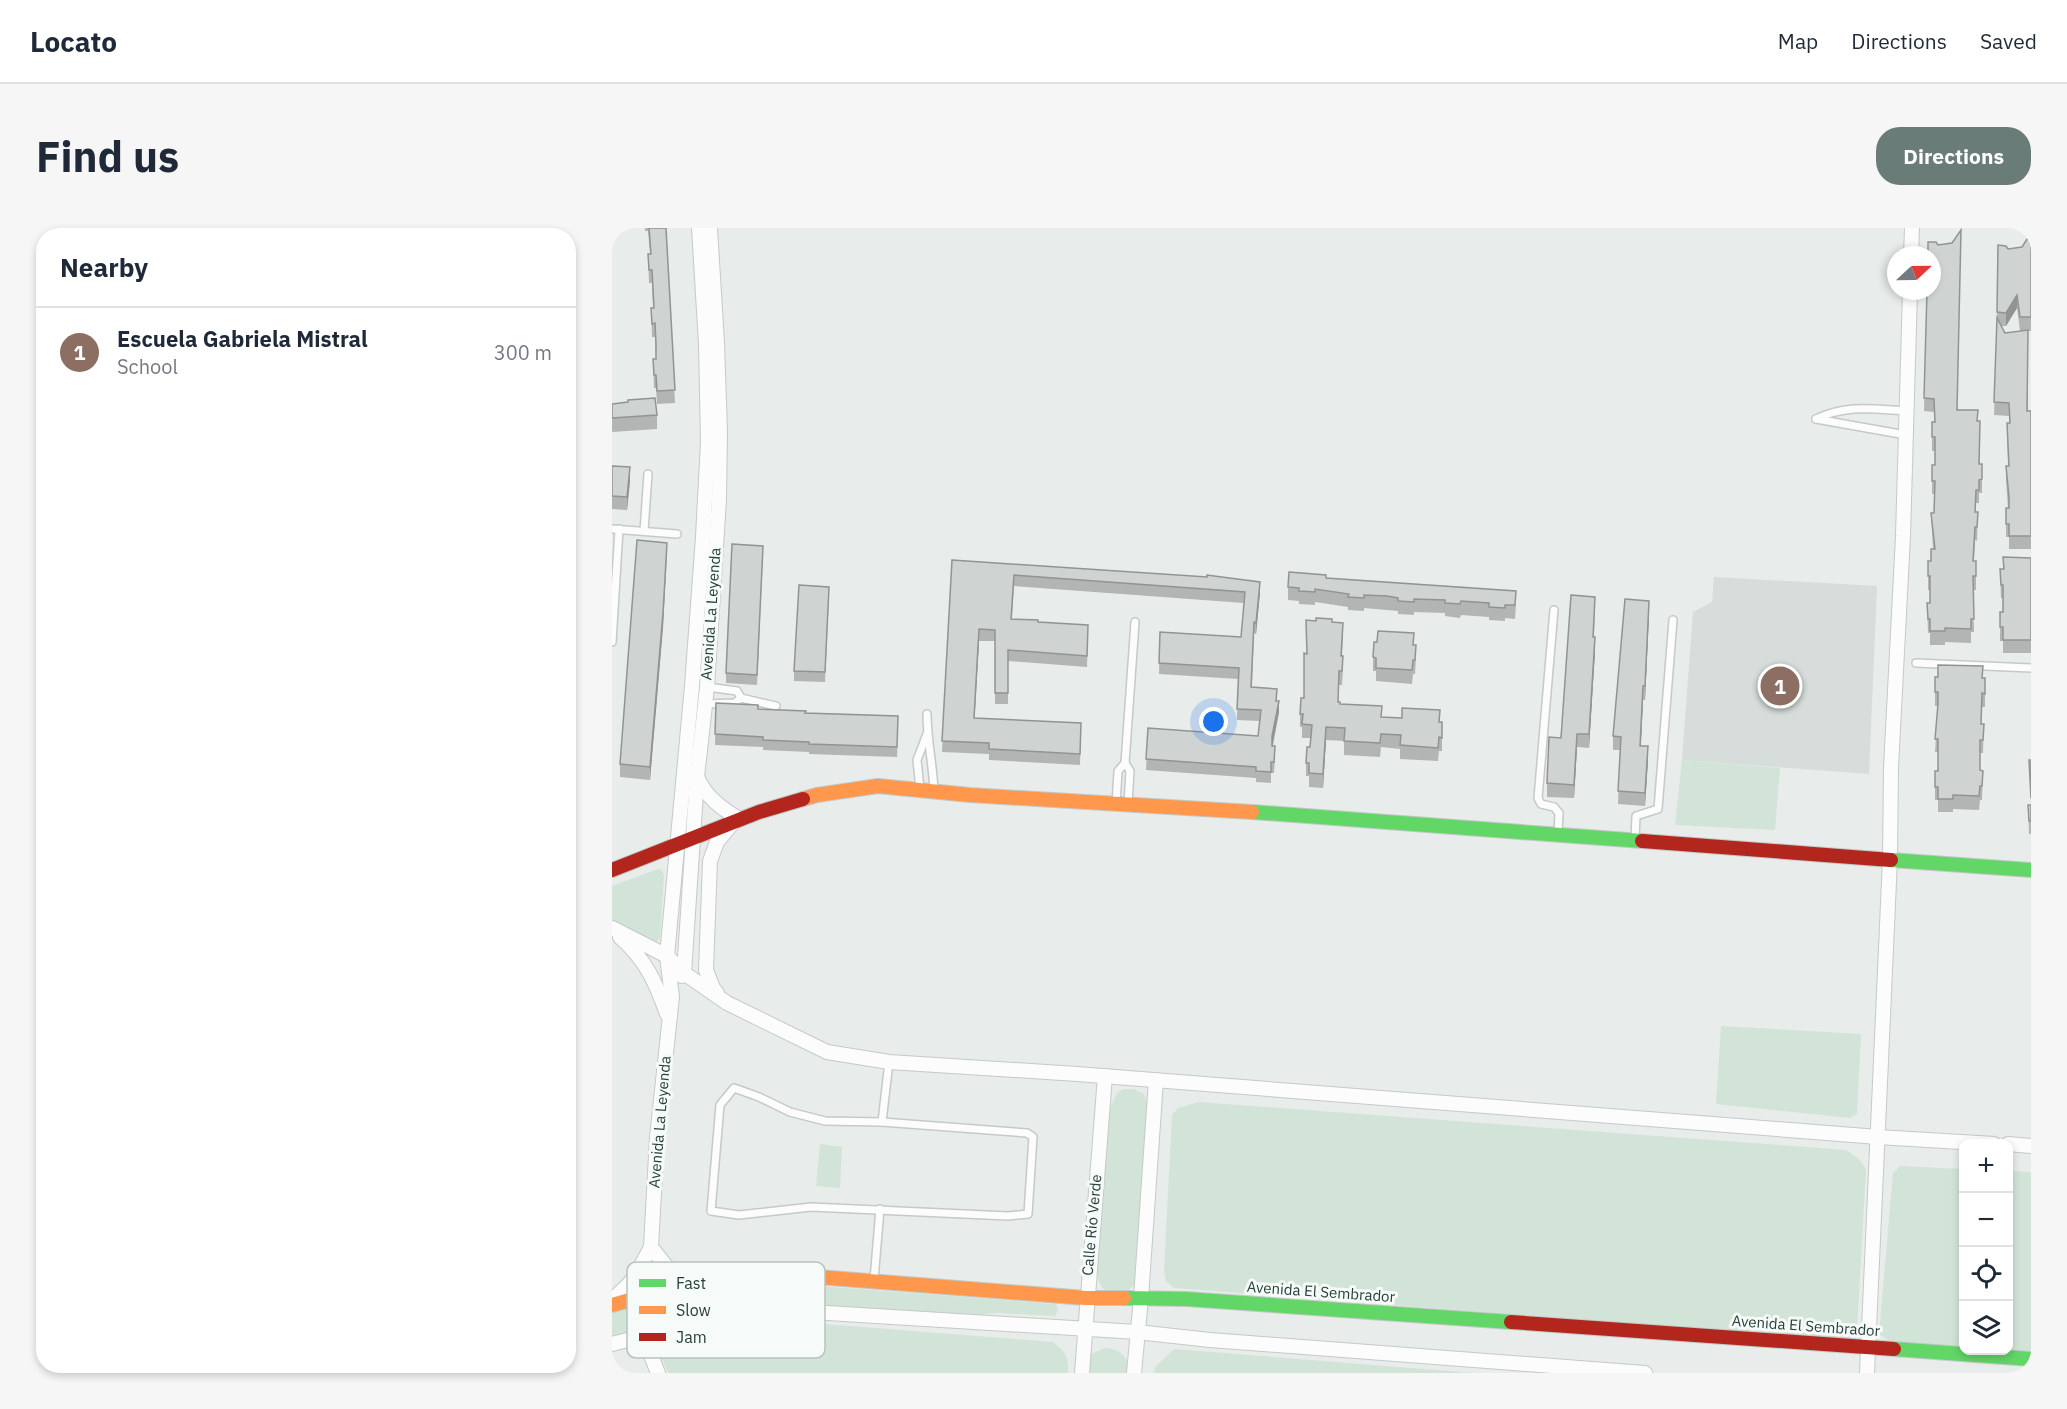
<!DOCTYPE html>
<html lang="en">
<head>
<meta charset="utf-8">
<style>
	body { margin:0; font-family:"IBM Plex Sans",sans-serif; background:#f6f6f7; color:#1f2937 }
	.controls { position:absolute; right:18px; bottom:18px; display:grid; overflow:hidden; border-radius:12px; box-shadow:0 3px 9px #0003 }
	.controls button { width:54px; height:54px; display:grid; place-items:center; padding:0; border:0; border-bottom:2px solid #e0e1e3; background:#fff; color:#1f2937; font:30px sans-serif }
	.compass { position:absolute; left:1275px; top:18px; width:54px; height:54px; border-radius:50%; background:#fff; box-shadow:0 3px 9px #0003; rotate:68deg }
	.you { position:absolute; left:602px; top:494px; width:21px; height:21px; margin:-15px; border:4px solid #fff; border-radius:50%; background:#1a73e8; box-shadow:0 0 0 9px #1a73e833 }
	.badge { display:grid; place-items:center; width:39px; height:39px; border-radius:50%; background:#697c77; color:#fff; font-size:20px; font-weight:700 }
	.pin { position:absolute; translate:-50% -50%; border:3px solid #fff; box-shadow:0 2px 6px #0006 }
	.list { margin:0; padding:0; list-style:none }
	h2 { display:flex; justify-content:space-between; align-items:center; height:78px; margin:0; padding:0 24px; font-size:26px }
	h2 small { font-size:20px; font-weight:400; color:#747a83 }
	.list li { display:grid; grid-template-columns:39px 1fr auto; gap:18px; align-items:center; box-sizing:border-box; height:90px; padding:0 24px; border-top:2px solid #e0e1e3 }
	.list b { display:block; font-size:22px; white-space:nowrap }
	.list p { margin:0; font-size:20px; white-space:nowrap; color:#747a83 }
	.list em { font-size:20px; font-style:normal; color:#747a83 }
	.icon { flex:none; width:33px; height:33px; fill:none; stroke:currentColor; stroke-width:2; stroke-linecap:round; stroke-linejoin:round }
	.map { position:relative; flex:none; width:1419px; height:1145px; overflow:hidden; border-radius:24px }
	header { display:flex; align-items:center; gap:36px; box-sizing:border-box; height:84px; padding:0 30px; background:#fff; border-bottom:2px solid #e0e1e3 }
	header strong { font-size:28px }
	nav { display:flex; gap:33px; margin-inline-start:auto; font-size:21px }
	.intro { display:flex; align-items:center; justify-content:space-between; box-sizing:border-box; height:144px; padding:0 36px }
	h1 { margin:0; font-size:42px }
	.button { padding:15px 27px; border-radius:24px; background:#697c77; color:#fff; font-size:21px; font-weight:700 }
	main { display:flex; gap:36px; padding:0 36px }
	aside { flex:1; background:#fff; border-radius:24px; box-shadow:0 3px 9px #0003 }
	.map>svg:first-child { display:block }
	.built { fill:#d6ddda }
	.green { fill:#d2e4d7 }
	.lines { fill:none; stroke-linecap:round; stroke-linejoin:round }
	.lane-casing { stroke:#c5c9c7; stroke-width:10 }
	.street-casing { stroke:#c5c9c7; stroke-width:16 }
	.fast-casing { stroke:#c3c9c7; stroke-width:16 }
	.slow-casing { stroke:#c3c9c7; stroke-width:16 }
	.jam-casing { stroke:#c3c9c7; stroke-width:16 }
	.lane { stroke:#fcfcfc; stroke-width:7 }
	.street { stroke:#fcfcfc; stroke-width:14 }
	.fast { stroke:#63d668; stroke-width:14 }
	.slow { stroke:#ff974d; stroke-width:14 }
	.jam { stroke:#b3261e; stroke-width:14 }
	.wall { fill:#b2b5b4; fill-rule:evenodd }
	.shaded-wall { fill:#919492 }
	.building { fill:#cfd3d1; stroke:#919492; stroke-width:1.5 }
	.labels { text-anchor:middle; stroke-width:6; stroke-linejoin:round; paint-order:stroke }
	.street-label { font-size:15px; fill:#254039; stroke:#f6faf8 }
	.key { fill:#f6faf8; stroke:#b7c2bf; stroke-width:1.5 }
	.key-label { font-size:16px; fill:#254039 }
</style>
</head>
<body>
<header>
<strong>Locato</strong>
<nav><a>Map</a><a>Directions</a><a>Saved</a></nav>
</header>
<div class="intro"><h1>Find us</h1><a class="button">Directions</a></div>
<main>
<aside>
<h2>Nearby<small></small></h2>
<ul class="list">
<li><span class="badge" style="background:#8d6e63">1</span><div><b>Escuela Gabriela Mistral</b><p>School</p></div><em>300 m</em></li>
</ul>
</aside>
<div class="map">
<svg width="1419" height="1145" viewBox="0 0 1419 1145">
	<rect width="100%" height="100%" fill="#e8ecea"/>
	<!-- built -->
	<polygon class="built" points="1102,349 1265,358 1257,546 1070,532 1081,384 1100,374"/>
	<!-- green -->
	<g class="green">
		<polygon points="1070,532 1168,540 1163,602 1063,597"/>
		<polygon points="46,641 50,642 52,648 48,709 44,715 0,696 0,658"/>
		<polygon points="1109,798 1249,806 1245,886 1238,890 1104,876"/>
		<path d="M512,861H521L531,865L536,875L537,889L522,1057L517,1062C499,1064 489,1068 485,1046L497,883L505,865Z"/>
		<polygon points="586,874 1234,922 1247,931 1254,941 1245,1103 1238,1110 1231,1112 562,1060 554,1053 552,1043 560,887 566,880"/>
		<polygon points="208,916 230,919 228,960 204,958"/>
		<polygon points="1288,938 1351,941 1351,1120 1281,1115 1267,1106 1281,945"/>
		<polygon points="1397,943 1419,944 1419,1125 1396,1122"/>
		<polygon points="155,1054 444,1076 446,1082 443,1088 386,1085 354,1088 226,1078 158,1077 119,1081 68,1089 0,1109 0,1085 64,1066"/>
		<path d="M199,1095L441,1114C453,1124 457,1128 456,1145H56L48,1126L58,1112L134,1098Z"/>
		<path d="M493,1120C509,1121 517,1129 516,1145H476L479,1126Z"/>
		<polygon points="562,1121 861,1145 542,1145 543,1139"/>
	</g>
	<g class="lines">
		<defs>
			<g id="lane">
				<path d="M1204,191C1235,176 1261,181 1295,183"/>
				<polyline points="1204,191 1294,207"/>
				<polyline points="0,301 65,306"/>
				<polyline points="32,303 36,246"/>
				<polyline points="942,382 926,570 929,576 942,579 947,585 946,606"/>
				<polyline points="0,414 7,301"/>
				<polyline points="1304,435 1419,440"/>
				<polyline points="129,470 164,478"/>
				<polyline points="93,476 123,475 129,470 125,463 95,459"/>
				<path d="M315,486C315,512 321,537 322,563"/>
				<polyline points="513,535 523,394"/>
				<polyline points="308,561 305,532 315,506"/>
				<polyline points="504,576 506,543 513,535 518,543 516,575"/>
				<polyline points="1023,611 1024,588 1046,581 1061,392"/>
				<polygon points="122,860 147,869 178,884 213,893 270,894 415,905 421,909 416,986 396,988 199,979 127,987 99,983 108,877"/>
				<polyline points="270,894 277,834"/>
				<polyline points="262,1052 268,981"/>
			</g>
			<g id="street">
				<polyline points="1299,27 1300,0"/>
				<path d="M85,549C94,569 109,580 127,591"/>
				<polyline points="0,700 55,728 72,745 115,775 215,824 277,834 465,846 1266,909 1382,916"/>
				<path d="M8,709C34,732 44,755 55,786"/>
				<polyline points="70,748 72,745 85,549 95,459 107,272 108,203 105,115 98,0"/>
				<polyline points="105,765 101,760 94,742 98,633 105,614 120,596"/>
				<polyline points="1396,916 1419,918"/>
				<polyline points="39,1019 59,1044 77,1055"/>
				<polyline points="0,1072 16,1057 24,1047 39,1019 45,909 60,769 55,728 80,458 91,309 96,214 94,116 87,0"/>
				<polyline points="31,1107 46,1145"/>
				<polyline points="0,1116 102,1090 183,1083 525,1104 598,1112 1033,1145"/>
				<polyline points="470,1145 493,848"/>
				<polyline points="522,1145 529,1070 544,852"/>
				<polyline points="1255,1145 1278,631 1279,540 1291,308 1298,63"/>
			</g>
			<g id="fast">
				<polyline points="640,584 1030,613"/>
				<polyline points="1279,632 1419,642"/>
				<polyline points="512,1070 574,1071 899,1094"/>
				<polyline points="1282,1121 1419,1131"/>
			</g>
			<g id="slow">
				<polyline points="191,571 205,567 266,558 358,567 640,584"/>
				<polyline points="0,1077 77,1055 193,1048 474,1070 512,1070"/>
			</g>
			<g id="jam">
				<polyline points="1030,613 1279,632"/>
				<polyline points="0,642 147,584 191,571"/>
				<polyline points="899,1094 1282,1121"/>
			</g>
		</defs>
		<!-- lane casing -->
		<use href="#lane" class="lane-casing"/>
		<!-- street casing -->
		<use href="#street" class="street-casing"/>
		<!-- fast casing -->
		<use href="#fast" class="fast-casing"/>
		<!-- slow casing -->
		<use href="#slow" class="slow-casing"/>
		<!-- jam casing -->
		<use href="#jam" class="jam-casing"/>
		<!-- lane -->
		<use href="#lane" class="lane"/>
		<!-- street -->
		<use href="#street" class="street"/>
		<!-- fast -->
		<use href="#fast" class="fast"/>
		<!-- slow -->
		<use href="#slow" class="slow"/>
		<!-- jam -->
		<use href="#jam" class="jam"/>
	</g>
	<!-- wall -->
	<g class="wall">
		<polygon points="33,0 54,0 63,175 45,176 44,160 42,160 41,131 44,131 43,109 40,109 39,80 41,80 40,55 37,55 36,26 38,26 36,3 33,3"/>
		<path d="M1419,5V103H1416V183H1419V321H1397V309H1394V280H1396L1394,252V238H1396L1395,195H1397V188L1382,187L1385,90L1386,17L1396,21L1410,19ZM1405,80L1408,103H1413L1393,105L1389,98H1394Z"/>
		<polygon points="1315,63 1346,182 1365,193 1368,236 1370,236 1370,265 1367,265 1367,275 1364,275 1363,284 1366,284 1365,313 1363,312 1362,333 1364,333 1364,362 1361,362 1362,404 1359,404 1359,415 1333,414 1333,417 1318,417 1318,405 1316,405 1315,375 1318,375 1318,362 1316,362 1316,333 1319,333 1321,321 1319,285 1322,285 1323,266 1320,266 1320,237 1323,237 1323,223 1320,223 1320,194 1323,194 1322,184 1312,183"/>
		<polygon points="0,176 45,187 45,201 0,204"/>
		<polygon points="0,238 18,253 15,282 0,281"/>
		<polygon points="55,328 51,399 38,552 8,549 8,536"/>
		<polygon points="151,328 145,457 114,455 114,445"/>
		<polygon points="1419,330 1419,425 1391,425 1391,413 1388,413 1388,384 1391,384 1391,370 1389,370 1388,341 1392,341"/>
		<polygon points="340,332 648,365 644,406 642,405 640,459 665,473 667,484 661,518 663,529 662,545 659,545 659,555 644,554 644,550 534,542 536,500 646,508 648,493 625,492 626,451 547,446 548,404 629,409 632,375 402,358 400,391 426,394 476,408 475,439 396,433 396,476 383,476 383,413 367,413 362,490 469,506 468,537 377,532 377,526 330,524"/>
		<polygon points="714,350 904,376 903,391 893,390 893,393 877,392 877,389 849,387 848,390 833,388 833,385 802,384 802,387 786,386 786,383 775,382 752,380 752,383 736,382 736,379 703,374 703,377 687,376 687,373 676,372 676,359"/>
		<polygon points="217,369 213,454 182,453 182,443"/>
		<polygon points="983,382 982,409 983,423 977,520 965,519 962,570 935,569 935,555 949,510"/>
		<polygon points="1037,386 1033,472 1031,472 1029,518 1036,532 1033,578 1006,576 1008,522 1001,522 1001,508"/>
		<polygon points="704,393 720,394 731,408 730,428 731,441 730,457 727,457 726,474 728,476 770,489 828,494 830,507 830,523 827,523 826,533 788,531 788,521 769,519 768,529 732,527 732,513 714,512 711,560 697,559 697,548 694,548 694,535 698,519 699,510 690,510 690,499 688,499 688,486 692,470 695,425"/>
		<polygon points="802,417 804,430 803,446 801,446 800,456 764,453 764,443 761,443 761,429"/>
		<polygon points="1323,449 1371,450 1373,463 1373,479 1370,479 1369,496 1372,496 1371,525 1368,525 1368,542 1371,543 1370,572 1368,572 1367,582 1341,581 1341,584 1326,584 1326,572 1323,572 1323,557 1326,543 1326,524 1323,524 1326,478 1323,478"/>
		<polygon points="104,475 146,481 193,485 286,498 285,529 197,526 197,524 151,522 151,519 103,517"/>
		<polygon points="1417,532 1419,532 1419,606 1417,606 1416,577 1419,577"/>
	</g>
	<!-- shaded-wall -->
	<g class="shaded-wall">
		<polygon points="1405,67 1405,80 1394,98 1394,85"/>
		<polygon points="18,239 18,253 15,282 15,269"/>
		<polygon points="55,315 51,399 38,552 38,539"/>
		<polygon points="648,354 648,365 644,406 644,395"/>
		<polygon points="1037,373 1037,386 1033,472 1033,458"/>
		<polygon points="367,401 367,413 362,501 362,490"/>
		<polygon points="983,409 983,423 977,520 977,506"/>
		<polygon points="1031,458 1031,472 1028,531 1028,518"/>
		<polygon points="667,473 667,484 660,519 660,529 660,508"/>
		<polygon points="714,499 714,512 711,560 711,546"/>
		<polygon points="965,506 965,519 962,570 962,557"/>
		<polygon points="1036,518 1036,532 1033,578 1033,565"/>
	</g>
	<!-- building -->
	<g class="building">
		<polygon points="37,0 54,0 63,162 45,163 44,147 42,147 41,131 44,131 44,116 43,95 40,96 39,80 42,80 40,42 37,42 36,26 39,26"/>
		<polygon points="1349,2 1345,182 1366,182 1365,193 1368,193 1367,236 1370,236 1370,251 1367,252 1367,262 1364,262 1363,284 1366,284 1365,299 1363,299 1361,333 1364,333 1364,348 1361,348 1362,391 1359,391 1359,401 1333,400 1333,403 1318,403 1318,391 1316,391 1315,375 1318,375 1318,348 1316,348 1316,333 1319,333 1319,321 1323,321 1319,285 1322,285 1323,253 1320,253 1320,237 1323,237 1323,209 1320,209 1320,194 1323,194 1322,171 1312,170 1315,63 1320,63 1320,27 1316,27 1316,14 1324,14 1326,17 1340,15"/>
		<polygon points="1419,5 1419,89 1408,89 1405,67 1394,85 1385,84 1386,17 1394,18 1396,21 1410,19"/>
		<polygon points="1385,90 1393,105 1416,102 1415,183 1419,183 1419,308 1397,308 1397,296 1394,296 1394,280 1397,280 1397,269 1394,238 1397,238 1395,195 1398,195 1397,175 1382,174"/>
		<polygon points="43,170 45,187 0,190 0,176 16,174 16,172"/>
		<polygon points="0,238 18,239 15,269 0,268"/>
		<polygon points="25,312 55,315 51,385 38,539 8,536"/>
		<polygon points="120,316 151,318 145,447 114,445"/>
		<polygon points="1391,329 1419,330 1419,412 1391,412 1391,399 1388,399 1388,384 1391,384 1391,357 1389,357 1388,341 1392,341"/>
		<polygon points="340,332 595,349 595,347 648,354 644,395 642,394 639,459 665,461 664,473 667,473 660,508 660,518 663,518 662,534 659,534 659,544 644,543 644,539 534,531 536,500 646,508 649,482 625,481 627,440 547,435 548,404 629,409 633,364 402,347 399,391 426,392 426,394 476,397 475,428 396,422 396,465 383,465 383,402 367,401 362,490 469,495 468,526 377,521 377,515 330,513"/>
		<polygon points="677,344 714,347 714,350 904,363 903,377 893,377 893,380 877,379 877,375 849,373 848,376 833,375 833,372 802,371 802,374 786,373 786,370 775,368 752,367 752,370 736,369 737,366 703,361 703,364 687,363 687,360 676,359"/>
		<polygon points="187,357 217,359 213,444 182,443"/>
		<polygon points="959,367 983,369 981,409 983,409 977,506 965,506 962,557 935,555 937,509 949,510"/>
		<polygon points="1013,371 1037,373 1033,458 1031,458 1028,518 1036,518 1033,565 1006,563 1009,509 1001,508"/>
		<polygon points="704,390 720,391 720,394 731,395 729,428 731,428 730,443 727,443 726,474 728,474 728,476 770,478 769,489 790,490 790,480 828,482 827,494 830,494 830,510 827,509 826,520 788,517 789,507 769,506 768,515 732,513 733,500 714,499 711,546 697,545 697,535 694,535 695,519 698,519 700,497 690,496 691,486 688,486 689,470 692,470 692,425 695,426 694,392 704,393"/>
		<polygon points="766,403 802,405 801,417 804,417 803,432 801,432 800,442 764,440 764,430 761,429 762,414 765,414"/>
		<polygon points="1326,437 1371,438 1370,450 1373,450 1373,466 1370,465 1369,496 1372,496 1371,512 1368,512 1368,542 1371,543 1370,558 1368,558 1367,568 1341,567 1341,571 1326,571 1326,559 1323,559 1323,543 1326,543 1326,511 1323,511 1326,476 1326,464 1323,464 1323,449 1326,449"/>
		<polygon points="104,475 146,477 146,481 194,483 193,485 286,488 285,519 197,516 197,514 151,512 151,509 103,506"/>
		<polygon points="1417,532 1419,532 1419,570"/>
		<polygon points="1416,577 1419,577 1419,593 1417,593"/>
	</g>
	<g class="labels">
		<!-- street labels -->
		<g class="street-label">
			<text transform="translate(99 386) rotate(-86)" y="5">Avenida La Leyenda</text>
			<text transform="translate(48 894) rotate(-85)" y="5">Avenida La Leyenda</text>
			<text transform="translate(480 997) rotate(-85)" y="5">Calle Río Verde</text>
			<text transform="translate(709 1064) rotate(4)" y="5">Avenida El Sembrador</text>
			<text transform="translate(1194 1098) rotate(4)" y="5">Avenida El Sembrador</text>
		</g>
	</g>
	<!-- legend -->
	<rect x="15" y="1034" width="198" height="96" rx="9" class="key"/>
	<rect x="27" y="1051" width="27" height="8" fill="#63d668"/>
	<rect x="27" y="1078" width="27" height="8" fill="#ff974d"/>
	<rect x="27" y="1105" width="27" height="8" fill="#b3261e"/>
	<g class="key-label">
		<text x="64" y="1061">Fast</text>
		<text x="64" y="1088">Slow</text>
		<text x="64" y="1115">Jam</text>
	</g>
</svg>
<div class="controls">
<button>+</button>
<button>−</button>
<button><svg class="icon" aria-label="locate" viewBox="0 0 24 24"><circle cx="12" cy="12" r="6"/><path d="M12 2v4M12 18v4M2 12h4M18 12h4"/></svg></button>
<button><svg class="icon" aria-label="layers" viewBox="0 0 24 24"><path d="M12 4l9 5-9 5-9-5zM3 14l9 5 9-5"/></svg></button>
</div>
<svg class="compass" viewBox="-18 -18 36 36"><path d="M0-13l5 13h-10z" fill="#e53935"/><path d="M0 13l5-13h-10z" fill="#747a83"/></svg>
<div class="you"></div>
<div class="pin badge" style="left:1168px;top:458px;background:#8d6e63">1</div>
</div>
</main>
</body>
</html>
